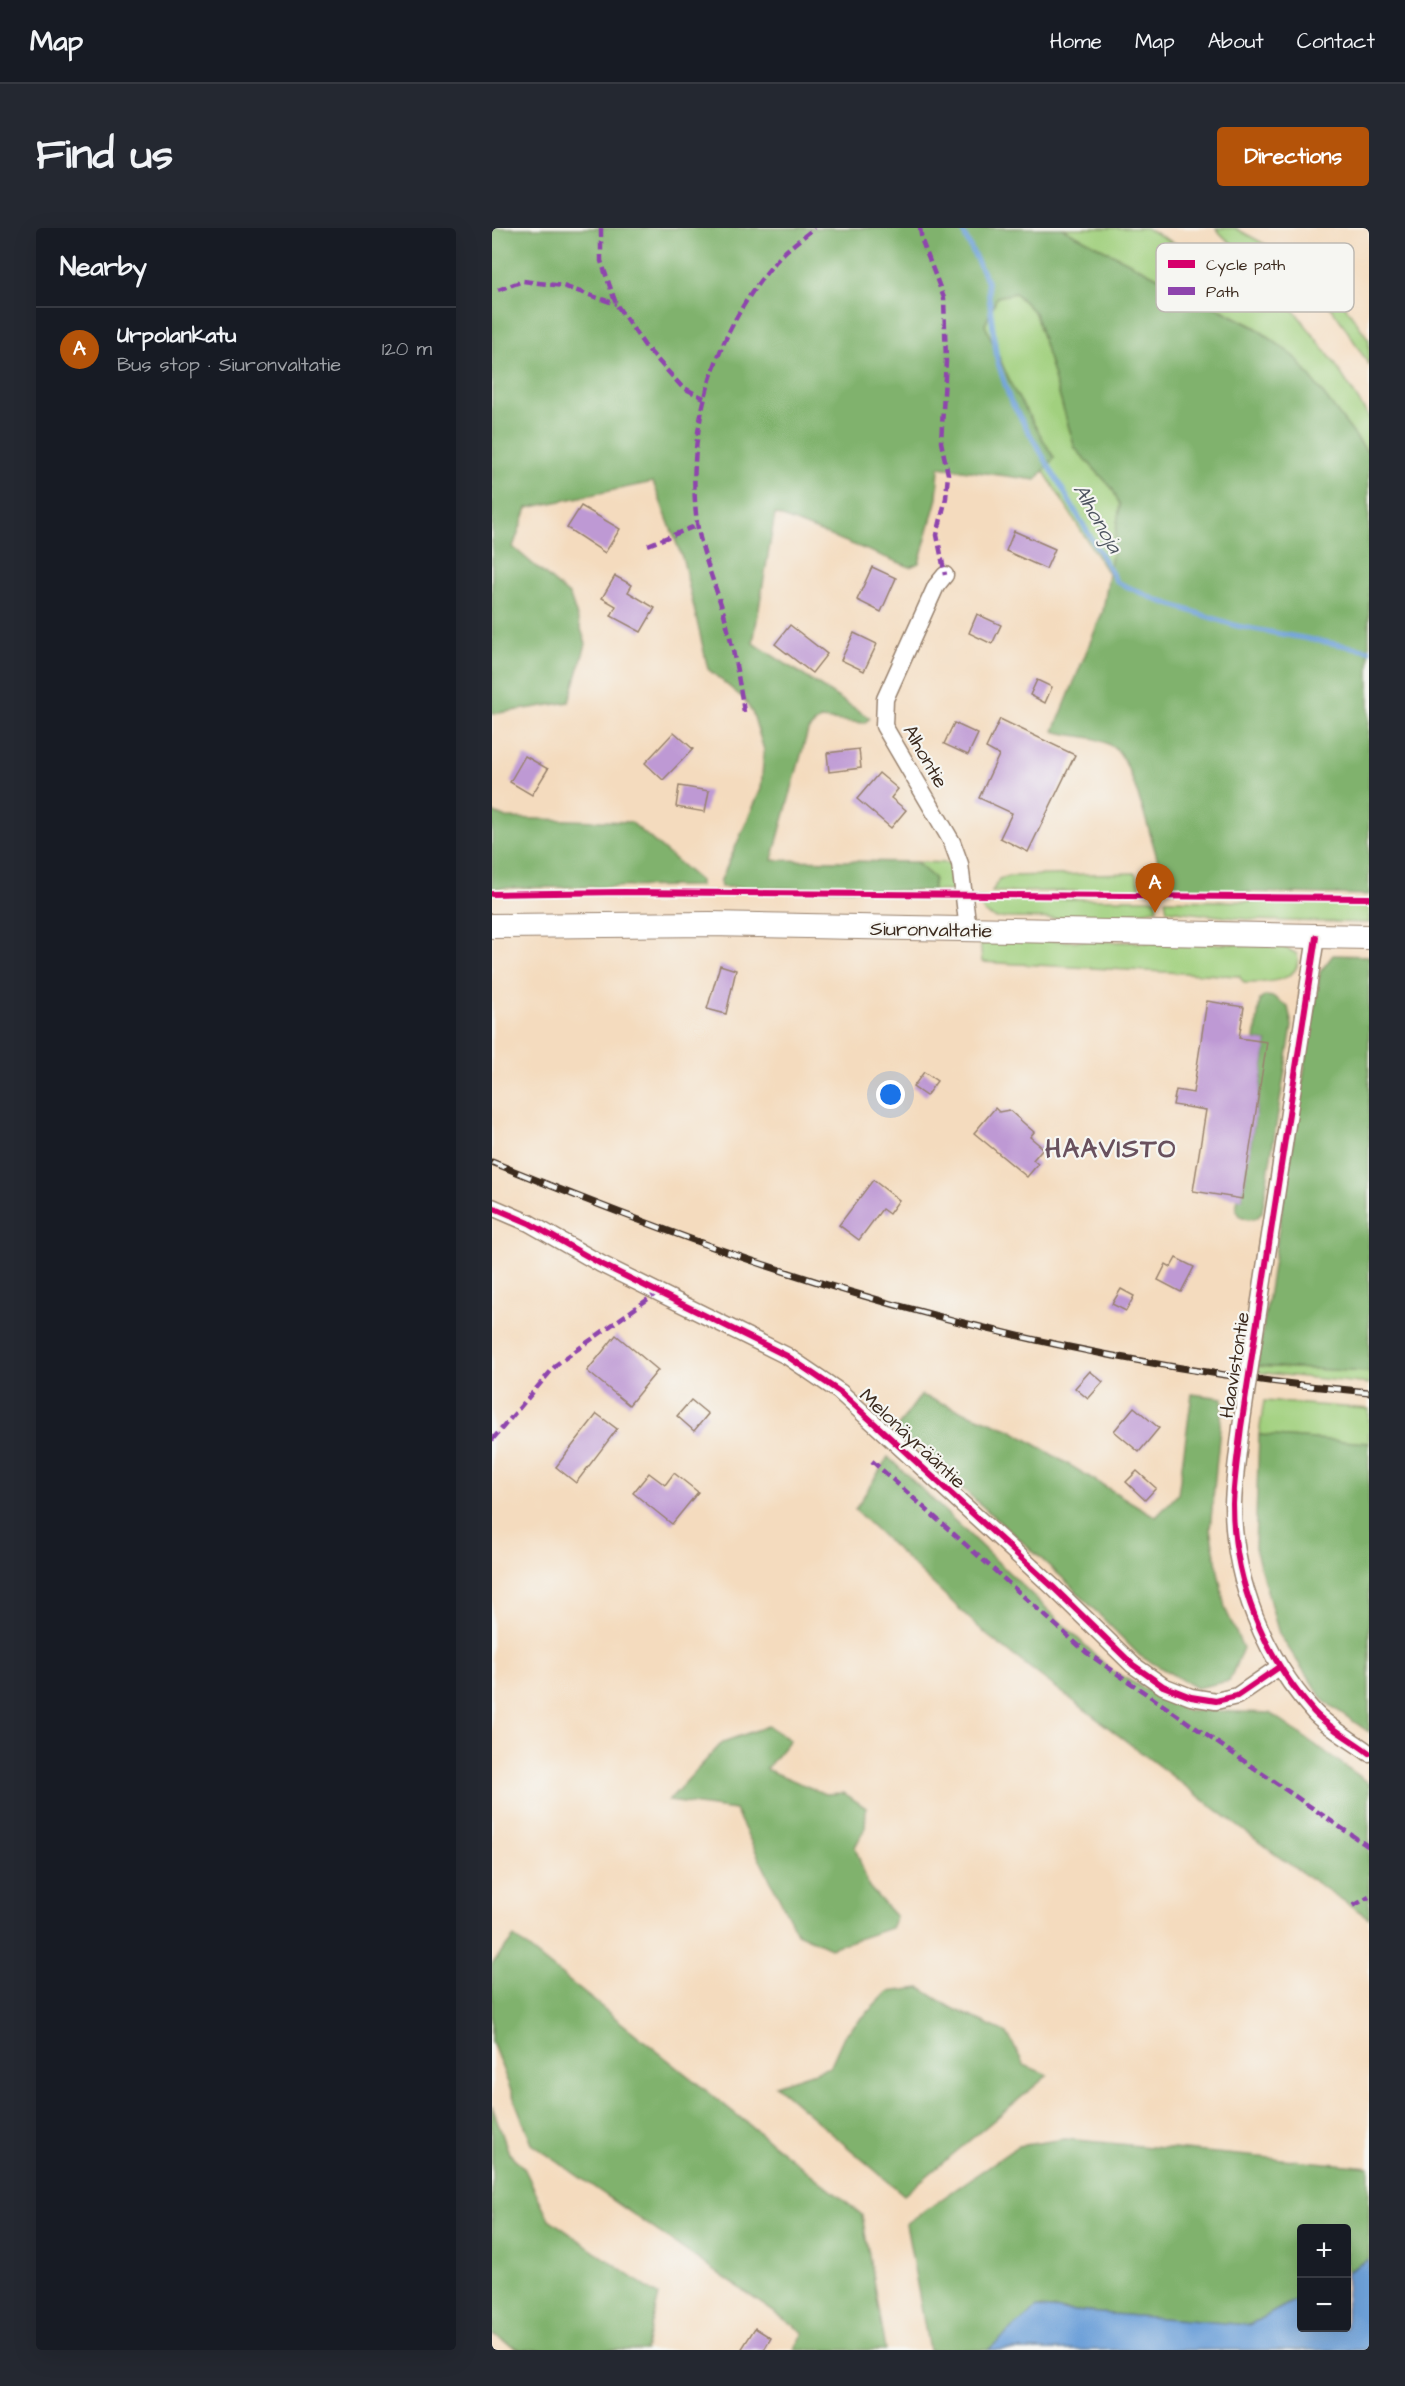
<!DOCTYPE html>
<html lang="en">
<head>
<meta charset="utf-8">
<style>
	body { margin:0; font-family:"Architects Daughter",sans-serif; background:#242831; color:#f1f3f6 }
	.controls { position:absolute; right:18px; bottom:18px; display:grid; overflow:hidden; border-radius:6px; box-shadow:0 6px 24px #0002 }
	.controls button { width:54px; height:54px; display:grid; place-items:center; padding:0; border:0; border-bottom:2px solid #363941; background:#171b24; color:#f1f3f6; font:30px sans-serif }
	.you { position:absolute; left:399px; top:867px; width:21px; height:21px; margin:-15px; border:4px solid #fff; border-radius:50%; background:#1a73e8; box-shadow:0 0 0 9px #1a73e833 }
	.badge { display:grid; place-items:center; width:39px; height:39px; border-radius:50%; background:#b45309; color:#fff; font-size:20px; font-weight:700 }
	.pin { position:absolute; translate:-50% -50px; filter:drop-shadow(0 2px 3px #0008) }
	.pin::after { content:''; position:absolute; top:32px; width:21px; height:18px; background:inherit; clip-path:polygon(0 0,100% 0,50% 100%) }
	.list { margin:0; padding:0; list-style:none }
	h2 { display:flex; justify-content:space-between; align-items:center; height:78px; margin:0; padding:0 24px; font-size:26px }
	h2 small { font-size:20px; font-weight:400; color:#9ea1a6 }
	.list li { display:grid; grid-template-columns:39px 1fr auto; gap:18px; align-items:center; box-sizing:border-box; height:84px; padding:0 24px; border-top:2px solid #363941 }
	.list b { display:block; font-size:22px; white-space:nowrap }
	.list p { margin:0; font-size:20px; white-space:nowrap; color:#9ea1a6 }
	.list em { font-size:20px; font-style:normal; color:#9ea1a6 }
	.map { position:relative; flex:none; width:877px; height:2122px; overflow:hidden; border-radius:6px }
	header { display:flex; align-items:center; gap:36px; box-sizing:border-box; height:84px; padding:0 30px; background:#171b24; border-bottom:2px solid #363941 }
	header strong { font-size:28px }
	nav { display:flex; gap:33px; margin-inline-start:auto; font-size:21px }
	.intro { display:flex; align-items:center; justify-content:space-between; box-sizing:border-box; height:144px; padding:0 36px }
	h1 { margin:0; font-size:42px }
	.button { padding:15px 27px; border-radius:6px; background:#b45309; color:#fff; font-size:21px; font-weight:700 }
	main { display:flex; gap:36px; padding:0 36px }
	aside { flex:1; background:#171b24; border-radius:6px; box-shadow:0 6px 24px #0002 }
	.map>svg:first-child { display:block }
	.green { fill:#a1d07e; stroke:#6e7d4e; stroke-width:1.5 }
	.forest { fill:#80b26d; stroke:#5e6e46; stroke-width:1.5 }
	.water { fill:#6ea1d9; stroke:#54667c; stroke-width:1.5 }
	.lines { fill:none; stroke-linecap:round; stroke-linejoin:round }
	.stream { stroke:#6ea1d9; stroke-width:5 }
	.building { fill:#be99d4 }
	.street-casing { stroke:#98826e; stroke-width:19 }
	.secondary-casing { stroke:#98826e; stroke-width:26 }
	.street { stroke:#fff; stroke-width:16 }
	.secondary { stroke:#fff; stroke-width:24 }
	.rail-casing { stroke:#3b2a1e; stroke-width:7 }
	.rail { stroke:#f6f6f2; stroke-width:4.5; stroke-dasharray:14; stroke-linecap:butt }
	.street-bridge-casing { stroke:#98826e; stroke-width:19; stroke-linecap:butt }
	.street-bridge { stroke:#fff; stroke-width:16 }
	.quiet { stroke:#8e44ad; stroke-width:4.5; stroke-dasharray:9 4.5; stroke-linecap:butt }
	.cycleway-casing { stroke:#f6f6f2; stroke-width:10 }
	.cycleway { stroke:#d6006c; stroke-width:6 }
	.labels { text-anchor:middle; stroke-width:4.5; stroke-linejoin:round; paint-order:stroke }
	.street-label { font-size:20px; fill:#3b2a1e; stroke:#f6f6f2 }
	.water-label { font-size:21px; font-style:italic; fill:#4d545f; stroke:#f6f6f2 }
	.district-label { font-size:26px; font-weight:bold; letter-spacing:1.5px; fill:#69515e; stroke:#f6f6f2 }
	.key { fill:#f6f6f2; stroke:#beb9b2; stroke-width:1.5 }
	.key-label { font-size:16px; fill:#3b2a1e }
</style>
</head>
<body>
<header>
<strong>Map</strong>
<nav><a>Home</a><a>Map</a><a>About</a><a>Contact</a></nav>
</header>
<div class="intro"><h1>Find us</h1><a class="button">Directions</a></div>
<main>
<aside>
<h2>Nearby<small></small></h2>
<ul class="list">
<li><span class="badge">A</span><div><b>Urpolankatu</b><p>Bus stop · Siuronvaltatie</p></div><em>120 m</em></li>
</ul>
</aside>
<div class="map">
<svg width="877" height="2122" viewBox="0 0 877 2122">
	<rect width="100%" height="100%" fill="#f6f6f2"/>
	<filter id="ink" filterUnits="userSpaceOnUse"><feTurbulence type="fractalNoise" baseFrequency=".0167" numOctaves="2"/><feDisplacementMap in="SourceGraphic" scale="12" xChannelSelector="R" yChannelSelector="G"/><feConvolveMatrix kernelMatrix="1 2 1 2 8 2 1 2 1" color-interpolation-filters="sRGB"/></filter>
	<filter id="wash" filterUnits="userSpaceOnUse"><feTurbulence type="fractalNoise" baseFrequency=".008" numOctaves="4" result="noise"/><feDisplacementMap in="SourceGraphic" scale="24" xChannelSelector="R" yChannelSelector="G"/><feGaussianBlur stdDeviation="1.35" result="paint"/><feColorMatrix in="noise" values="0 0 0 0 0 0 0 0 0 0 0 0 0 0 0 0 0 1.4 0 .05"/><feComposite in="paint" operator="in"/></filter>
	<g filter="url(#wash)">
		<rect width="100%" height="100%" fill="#f4dbbe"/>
		<!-- green -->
		<g class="green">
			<polygon points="570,0 654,0 791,73 805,86 841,133 877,189 877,226 803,129 763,99"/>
			<path d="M724,0H743L832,48L877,112V137C858,108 840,73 811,53C785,34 743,27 724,0Z"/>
			<polygon points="523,65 543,85 583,220 620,260 628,277 617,347 551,242 562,230 521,161 493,97 505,69"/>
			<polygon points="423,634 460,635 465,663 440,663 442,650"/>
			<polygon points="643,645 650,662 500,664 507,651 519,648"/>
			<polygon points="485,671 664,671 665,681 611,691 503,690 493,685"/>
			<polygon points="673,672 877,676 877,695 762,692 675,682"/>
			<path d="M488,711L789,717L805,726C812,755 770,755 752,755L747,748L490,734Z"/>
			<polygon points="765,1138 877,1144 877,1156 764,1144"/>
			<polygon points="772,1173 877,1181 877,1215 767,1207"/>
		</g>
		<!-- forest -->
		<g class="forest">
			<path d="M0,0H570L762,99L803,129L877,226V667L674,662C667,638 640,531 623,520C599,505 587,511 562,503L611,383L628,277L620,260L583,220L543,85L523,65L505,69L493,97L521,161L562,230L544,252L447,239L445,270L427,335L418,339L283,286L261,415L378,490L372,495L328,491L316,502L280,632L423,634L442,650L440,663L229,659L228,654L269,561L272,522L261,486L252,471L216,441L191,332L161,254L35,280L21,319L78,368L94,416L77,474L0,486Z"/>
			<polygon points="0,584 14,590 139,594 208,653 208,658 0,660"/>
			<polygon points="841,727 877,728 877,1144 765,1138 828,744"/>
			<polygon points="773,768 782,769 796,779 800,798 770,984 765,990 756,991 748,988 744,980 746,970 750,971 775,814 763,812 768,772"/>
			<polygon points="700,1166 731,1170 718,1301 733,1380 751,1420 737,1453 704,1460 648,1428 574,1353 404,1201 429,1167 519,1202 664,1289 686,1266"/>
			<polygon points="767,1207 877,1215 877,1504 832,1473 787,1406 763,1320"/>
			<polygon points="396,1229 620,1443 692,1482 778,1485 877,1555 877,1690 784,1627 496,1408 363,1282"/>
			<polygon points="276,1498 298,1512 274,1541 333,1566 352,1565 374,1580 373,1600 363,1619 377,1659 404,1689 399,1700 338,1720 305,1705 243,1582 176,1573 231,1514"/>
			<polygon points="22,1709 370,1987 393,2122 302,2122 312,2105 40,1916 0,1814 0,1736"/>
			<polygon points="428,1760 456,1778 515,1805 532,1837 556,1847 412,1967 283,1857 338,1839 352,1808 396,1764"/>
			<polygon points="0,1878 17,1925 32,1940 57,1991 167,2068 153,2122 29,2122 0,2107"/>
			<polygon points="573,1911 877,1939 877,2031 855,2044 854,2000 810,2000 809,2069 757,2097 546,2080 496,2122 437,2122 414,1996 526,1918"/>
		</g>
		<!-- water -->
		<polygon class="water" points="877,2031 877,2122 496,2122 545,2080 757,2097 809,2069 810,2100 854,2100 855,2044"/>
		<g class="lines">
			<!-- stream -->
			<polyline class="stream" points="469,0 495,53 505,132 518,172 625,354 665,372 745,398 877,422"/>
		</g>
		<g id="blocks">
			<!-- building -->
			<g class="building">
				<polygon points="89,278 128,301 113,325 75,300"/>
				<polygon points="522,303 563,321 554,341 514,323"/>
				<polygon points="380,339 404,350 389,384 365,372"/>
				<polygon points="123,348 140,357 136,364 163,380 149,404 119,388 124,378 110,370"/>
				<polygon points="485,386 509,397 500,416 477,405"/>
				<polygon points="298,397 335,426 320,445 283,416"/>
				<polygon points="362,405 385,416 372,443 349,432"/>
				<polygon points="545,452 560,459 553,475 538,467"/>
				<polygon points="508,491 583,527 536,624 508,610 520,585 487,570 507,527 494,520"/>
				<polygon points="462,495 486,506 476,527 452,516"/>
				<polygon points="182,504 201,521 171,552 153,535"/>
				<polygon points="367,521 369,540 337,544 335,525"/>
				<polygon points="33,528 56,541 40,567 18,554"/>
				<polygon points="387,545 406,561 399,570 414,582 399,600 365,571"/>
				<polygon points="187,558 217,563 213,584 184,579"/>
				<polygon points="228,737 244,742 234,786 215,781"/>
				<polygon points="715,773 752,779 747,810 775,814 750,971 701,963 714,882 681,877 684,862 701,865"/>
				<polygon points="432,844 445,853 434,868 421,859"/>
				<polygon points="503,880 507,884 517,882 542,904 538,909 551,920 541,932 546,936 535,949 482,905"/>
				<polygon points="381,952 407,972 397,986 390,981 367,1012 347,997"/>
				<polygon points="684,1030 702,1039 689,1064 666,1052 674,1036 679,1039"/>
				<polygon points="629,1061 642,1068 634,1083 620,1076"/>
				<polygon points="124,1107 166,1142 137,1177 95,1143"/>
				<polygon points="598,1143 611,1154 596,1171 583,1160"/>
				<polygon points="199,1172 216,1186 202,1203 185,1188"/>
				<polygon points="642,1179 667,1200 647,1224 622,1203"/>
				<polygon points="105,1186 125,1201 84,1255 64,1239"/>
				<polygon points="645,1243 664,1260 653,1272 634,1254"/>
				<polygon points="157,1245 173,1257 182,1245 206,1264 180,1296 141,1265"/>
				<polygon points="263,2100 279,2110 272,2122 249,2122"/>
			</g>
		</g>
	</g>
	<g filter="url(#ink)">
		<use href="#blocks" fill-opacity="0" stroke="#98826e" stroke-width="1.5"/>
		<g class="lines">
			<defs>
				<g id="street">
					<polyline points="453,347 444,358 393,471 392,498 460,614 468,636 476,702"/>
					<polyline points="0,979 37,995 109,1036 295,1128 348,1164 561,1359 641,1437 671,1458 699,1469 724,1473 745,1468 787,1439"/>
					<polyline points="762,1111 824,709"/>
					<path d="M749,1199C746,1225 742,1251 741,1276C741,1352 772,1429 822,1484C837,1500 860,1512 877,1525"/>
				</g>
				<polyline id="secondary" points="0,698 218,696 877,709"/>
			</defs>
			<!-- street casing -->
			<use href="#street" class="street-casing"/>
			<!-- secondary casing -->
			<use href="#secondary" class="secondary-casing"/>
			<!-- street -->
			<use href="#street" class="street"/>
			<!-- secondary -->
			<use href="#secondary" class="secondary"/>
			<defs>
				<path id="rail" d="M0,934C86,969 173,1003 261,1033C455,1099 672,1146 877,1164"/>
			</defs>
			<!-- rail casing -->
			<use href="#rail" class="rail-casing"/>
			<!-- rail -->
			<use href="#rail" class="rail"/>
			<defs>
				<polyline id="street-bridge" points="749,1199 762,1111"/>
			</defs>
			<!-- street-bridge casing -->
			<use href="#street-bridge" class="street-bridge-casing"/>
			<!-- street-bridge -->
			<use href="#street-bridge" class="street-bridge"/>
			<!-- quiet -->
			<g class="quiet">
				<polyline points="109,0 109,33 124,76 153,118 190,159 212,170"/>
				<polyline points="428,0 430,13 452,70 454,133 449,214 456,246 454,270 445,307 453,347"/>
				<polyline points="6,62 31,53 71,58 124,76"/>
				<polyline points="156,317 206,297"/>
				<path d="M252,484C247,451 241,419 232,386C223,356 210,326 205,295C193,201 223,99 288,29C298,18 311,10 322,0"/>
				<polyline points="0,1212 65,1136 166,1064"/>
				<polyline points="380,1233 595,1425 877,1619"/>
				<polyline points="861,1678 877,1669"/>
			</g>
			<defs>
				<g id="cycleway">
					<polyline points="0,666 132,664 877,670"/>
					<path d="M824,709L749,1199C746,1225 742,1251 741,1276C741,1352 772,1429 822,1484C837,1500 860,1512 877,1525"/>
					<polyline points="0,979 37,995 109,1036 295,1128 348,1164 561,1359 641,1437 671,1458 699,1469 724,1473 745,1468 787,1439"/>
				</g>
			</defs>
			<!-- cycleway casing -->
			<use href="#cycleway" class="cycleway-casing"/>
			<!-- cycleway -->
			<use href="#cycleway" class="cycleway"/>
		</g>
	</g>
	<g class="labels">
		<!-- street labels -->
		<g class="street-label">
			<text transform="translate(434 528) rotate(60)" y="7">Alhontie</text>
			<text transform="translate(439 701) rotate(1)" y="7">Siuronvaltatie</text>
			<text transform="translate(742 1137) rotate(-81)" y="7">Haavistontie</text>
			<text transform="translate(421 1210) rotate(43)" y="7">Melonäyrääntie</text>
		</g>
		<!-- water labels -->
		<g class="water-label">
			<text transform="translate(606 290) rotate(60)" y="7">Alhonoja</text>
		</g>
		<!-- district labels -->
		<g class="district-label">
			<text x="619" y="929">HAAVISTO</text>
		</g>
	</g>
	<!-- legend -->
	<rect x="664" y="15" width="198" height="69" rx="9" class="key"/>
	<rect x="676" y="32" width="27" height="8" fill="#d6006c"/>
	<rect x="676" y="59" width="27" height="8" fill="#8e44ad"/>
	<g class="key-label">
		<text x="714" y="42">Cycle path</text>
		<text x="714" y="69">Path</text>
	</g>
</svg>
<div class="controls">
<button>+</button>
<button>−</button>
</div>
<div class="you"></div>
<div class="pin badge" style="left:663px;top:685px">A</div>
</div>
</main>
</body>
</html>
